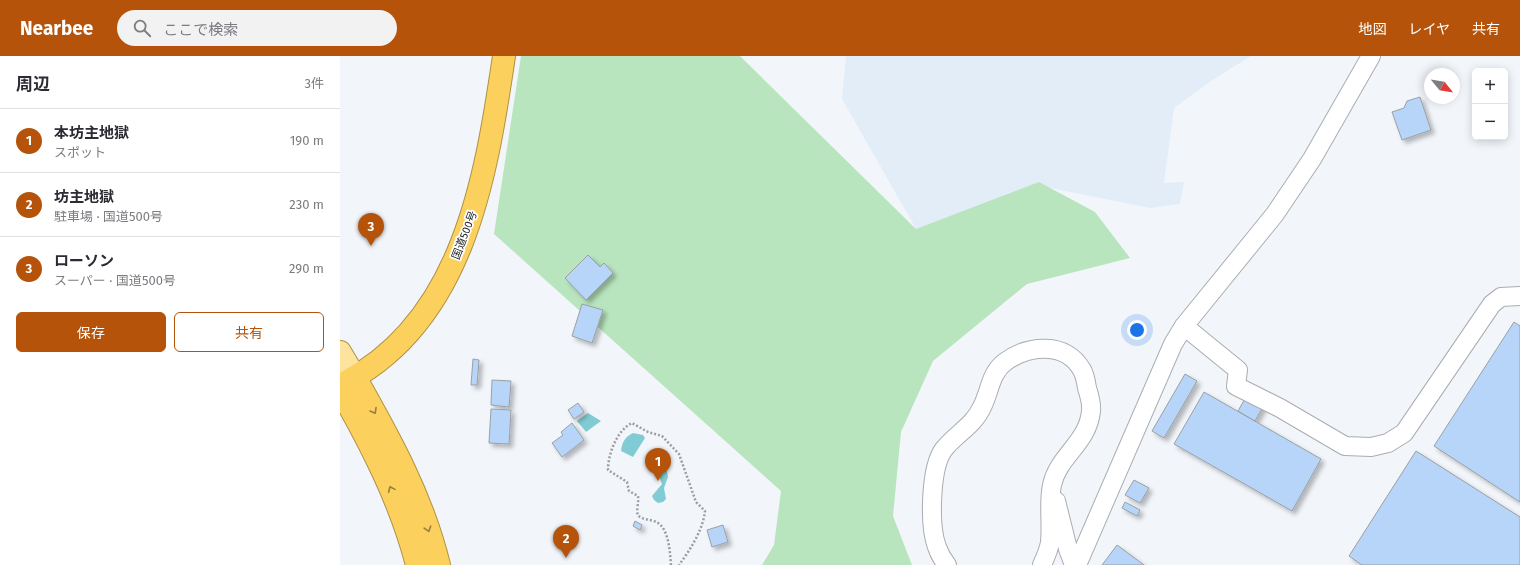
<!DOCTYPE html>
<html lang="ja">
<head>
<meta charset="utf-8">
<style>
	body { margin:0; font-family:"Fira Sans","Noto Sans JP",sans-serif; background:#f2f2f3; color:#2b2b33 }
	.controls { position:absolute; right:12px; top:12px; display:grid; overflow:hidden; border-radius:6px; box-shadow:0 2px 10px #0003 }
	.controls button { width:36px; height:36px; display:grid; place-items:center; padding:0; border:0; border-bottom:1px solid #e1e1e2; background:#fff; color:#2b2b33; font:20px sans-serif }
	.compass { position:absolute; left:1084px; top:12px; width:36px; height:36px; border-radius:50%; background:#fff; box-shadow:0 2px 10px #0003; rotate:120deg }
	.you { position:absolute; left:797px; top:274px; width:14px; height:14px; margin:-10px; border:3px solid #fff; border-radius:50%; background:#1a73e8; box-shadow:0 0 0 6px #1a73e833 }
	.badge { display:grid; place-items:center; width:26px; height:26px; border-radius:50%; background:#b45309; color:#fff; font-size:13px; font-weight:700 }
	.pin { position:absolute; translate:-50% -33px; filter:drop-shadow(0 1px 2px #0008) }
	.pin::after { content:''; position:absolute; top:21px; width:14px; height:12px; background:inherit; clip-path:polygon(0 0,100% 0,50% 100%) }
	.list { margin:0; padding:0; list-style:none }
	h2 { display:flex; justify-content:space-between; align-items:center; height:52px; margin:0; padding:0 16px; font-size:17px }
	h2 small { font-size:13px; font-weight:400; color:#7c7c81 }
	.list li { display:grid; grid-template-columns:26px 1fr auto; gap:12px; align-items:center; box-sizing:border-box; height:64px; padding:0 16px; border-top:1px solid #e1e1e2 }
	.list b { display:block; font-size:15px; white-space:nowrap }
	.list p { margin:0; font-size:13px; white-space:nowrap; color:#7c7c81 }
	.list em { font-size:13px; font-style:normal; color:#7c7c81 }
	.actions { display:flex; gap:8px; padding:12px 16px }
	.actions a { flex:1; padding:9px 0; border:1px solid #b45309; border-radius:6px; text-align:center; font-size:14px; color:#b45309 }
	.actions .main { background:#b45309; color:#fff }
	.icon { flex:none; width:22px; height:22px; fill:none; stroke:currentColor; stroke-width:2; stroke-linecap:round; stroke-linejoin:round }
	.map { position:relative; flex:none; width:1180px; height:509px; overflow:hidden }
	header { display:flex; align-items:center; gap:24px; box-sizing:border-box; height:56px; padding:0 20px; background:#b45309; color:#fff }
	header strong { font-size:19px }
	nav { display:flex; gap:22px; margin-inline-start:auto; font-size:14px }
	.search { width:280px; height:36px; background:#f2f2f3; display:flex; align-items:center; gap:10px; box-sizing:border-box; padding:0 14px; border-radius:22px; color:#7c7c81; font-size:15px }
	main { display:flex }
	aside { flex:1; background:#fff }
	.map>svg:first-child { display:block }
	.built { fill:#e3edf8 }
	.green { fill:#b8e5be }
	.water { fill:#81ccd4 }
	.building { fill:#b7d5f9; stroke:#9b9fa4; filter:url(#shadow) }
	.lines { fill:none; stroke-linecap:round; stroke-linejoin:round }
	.minor-casing { stroke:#a9adb1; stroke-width:20 }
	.major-casing { stroke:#ad9146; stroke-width:24 }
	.highway-casing { stroke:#ad9146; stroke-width:24 }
	.path { stroke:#9a9da1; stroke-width:2.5; stroke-dasharray:2 2; stroke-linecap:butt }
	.minor { stroke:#fff; stroke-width:18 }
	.major { stroke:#fde39d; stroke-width:22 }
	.highway { stroke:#fcd05c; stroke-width:22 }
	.oneway { stroke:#967f40 }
	.labels { text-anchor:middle; stroke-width:3.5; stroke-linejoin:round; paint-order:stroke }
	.street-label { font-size:11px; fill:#191b1d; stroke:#fff }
</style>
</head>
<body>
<header>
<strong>Nearbee</strong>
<div class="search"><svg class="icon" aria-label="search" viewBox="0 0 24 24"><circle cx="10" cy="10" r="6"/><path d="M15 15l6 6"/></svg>ここで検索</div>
<nav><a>地図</a><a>レイヤ</a><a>共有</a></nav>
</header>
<main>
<aside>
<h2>周辺<small>3件</small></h2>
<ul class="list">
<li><span class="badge">1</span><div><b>本坊主地獄</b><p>スポット</p></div><em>190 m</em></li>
<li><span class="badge">2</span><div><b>坊主地獄</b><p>駐車場 · 国道500号</p></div><em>230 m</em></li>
<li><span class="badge">3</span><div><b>ローソン</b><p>スーパー · 国道500号</p></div><em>290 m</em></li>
</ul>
<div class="actions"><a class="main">保存</a><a>共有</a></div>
</aside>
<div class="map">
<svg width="1180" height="509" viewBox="0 0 1180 509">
	<defs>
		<filter id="shadow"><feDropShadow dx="3.5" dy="3.5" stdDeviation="2" flood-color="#0004"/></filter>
	</defs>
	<rect width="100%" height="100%" fill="#f2f6fb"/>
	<!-- built -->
	<polygon class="built" points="506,0 911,0 871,25 834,52 824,127 844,126 840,148 810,152 710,132 576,173 502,43"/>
	<!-- green -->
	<polygon class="green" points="181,0 400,0 576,173 699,126 755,156 790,202 687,228 593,305 561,376 553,460 572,509 422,509 434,489 441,435 154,178"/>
	<!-- water -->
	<g class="water">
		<polygon points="248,357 261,365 246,376 237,365"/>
		<path d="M293,377L303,379L305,382L293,401L281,395C282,386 285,381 293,377Z"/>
		<polygon points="322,415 327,415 328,421 324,432 326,443 323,446 318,447 314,444 312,440 322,428 318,418"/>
	</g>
	<!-- building -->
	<g class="building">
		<polygon points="1080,41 1091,74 1062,84 1052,56 1064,52 1067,45"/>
		<polygon points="248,199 260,211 264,207 273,217 246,244 225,222"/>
		<polygon points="242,248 263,254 252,287 232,280"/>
		<polygon points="1174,266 1180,270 1180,446 1094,390"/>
		<polygon points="133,303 139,304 137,329 131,329"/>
		<polygon points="845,318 857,325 824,382 812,375"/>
		<polygon points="152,324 171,325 169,351 151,349"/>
		<polygon points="864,336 981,403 952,455 834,388"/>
		<polygon points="907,339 924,349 915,365 898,355"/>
		<polygon points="238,347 244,356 234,363 228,354"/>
		<polygon points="151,353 171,354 169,388 149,387"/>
		<polygon points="232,367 244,384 222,401 212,387 223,379 221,376"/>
		<polygon points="1076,395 1180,461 1180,509 1022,509 1009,500"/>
		<polygon points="794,424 809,432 800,447 785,439"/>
		<polygon points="785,446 800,454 797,460 782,452"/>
		<polygon points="295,465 302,469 300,474 293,470"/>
		<polygon points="383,469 388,486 372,491 367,474"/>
		<polygon points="777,489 804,509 762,509"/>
	</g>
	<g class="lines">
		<defs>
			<g id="minor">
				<polyline points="844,270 898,314 896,330 940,352 1005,390 1031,391 1048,387 1064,377 1152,248 1161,241 1180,240"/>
				<polyline points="716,445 728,493 734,509"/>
				<path d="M607,509C603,504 599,497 597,491C589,470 590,411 604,393C616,378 634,369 642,351C650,336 650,317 665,306C688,289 726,285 742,314C745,319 746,326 747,332C749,339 752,347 751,355C748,387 718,400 712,429C708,447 712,467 710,486C709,494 705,502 702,509"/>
				<polyline points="737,509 833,288 844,270 935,158 972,103 1031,0"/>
			</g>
			<polyline id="major" points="0,296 15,321"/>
			<g id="highway">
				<path d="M15,321C50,383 82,440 99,509"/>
				<path d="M0,329C123,269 146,122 164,0"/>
				<path d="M0,334C32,390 61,447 77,509"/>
			</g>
		</defs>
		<!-- minor casing -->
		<use href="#minor" class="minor-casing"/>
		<!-- major casing -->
		<use href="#major" class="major-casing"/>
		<!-- highway casing -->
		<use href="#highway" class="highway-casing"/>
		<!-- path -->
		<path class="path" d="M331,509C330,497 329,471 316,466C311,463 301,464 298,459C296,455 299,446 298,440L289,435L287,426L268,414C268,398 277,374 292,367L308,376L322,380L339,398L356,446L365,455C363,474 350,494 339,509"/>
		<!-- minor -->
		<use href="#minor" class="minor"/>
		<!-- major -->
		<use href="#major" class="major"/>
		<!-- highway -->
		<use href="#highway" class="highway"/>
	</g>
	<!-- one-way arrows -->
	<defs><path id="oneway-chevron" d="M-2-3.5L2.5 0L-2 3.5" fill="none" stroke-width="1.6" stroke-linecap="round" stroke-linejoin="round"/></defs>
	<g class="oneway">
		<use href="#oneway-chevron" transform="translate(34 355) rotate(60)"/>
		<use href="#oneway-chevron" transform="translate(51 433) rotate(-114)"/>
		<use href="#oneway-chevron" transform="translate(88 473) rotate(72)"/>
	</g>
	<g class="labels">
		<!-- street labels -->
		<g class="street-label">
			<text transform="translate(124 179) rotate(-69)" y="4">国道500号</text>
		</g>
	</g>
</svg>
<div class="controls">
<button>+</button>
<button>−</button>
</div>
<svg class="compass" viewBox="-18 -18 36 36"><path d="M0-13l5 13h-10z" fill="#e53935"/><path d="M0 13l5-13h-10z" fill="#7c7c81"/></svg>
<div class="you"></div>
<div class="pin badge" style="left:318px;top:425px">1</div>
<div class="pin badge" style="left:226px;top:502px">2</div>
<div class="pin badge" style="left:31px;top:190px">3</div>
</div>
</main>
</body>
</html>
